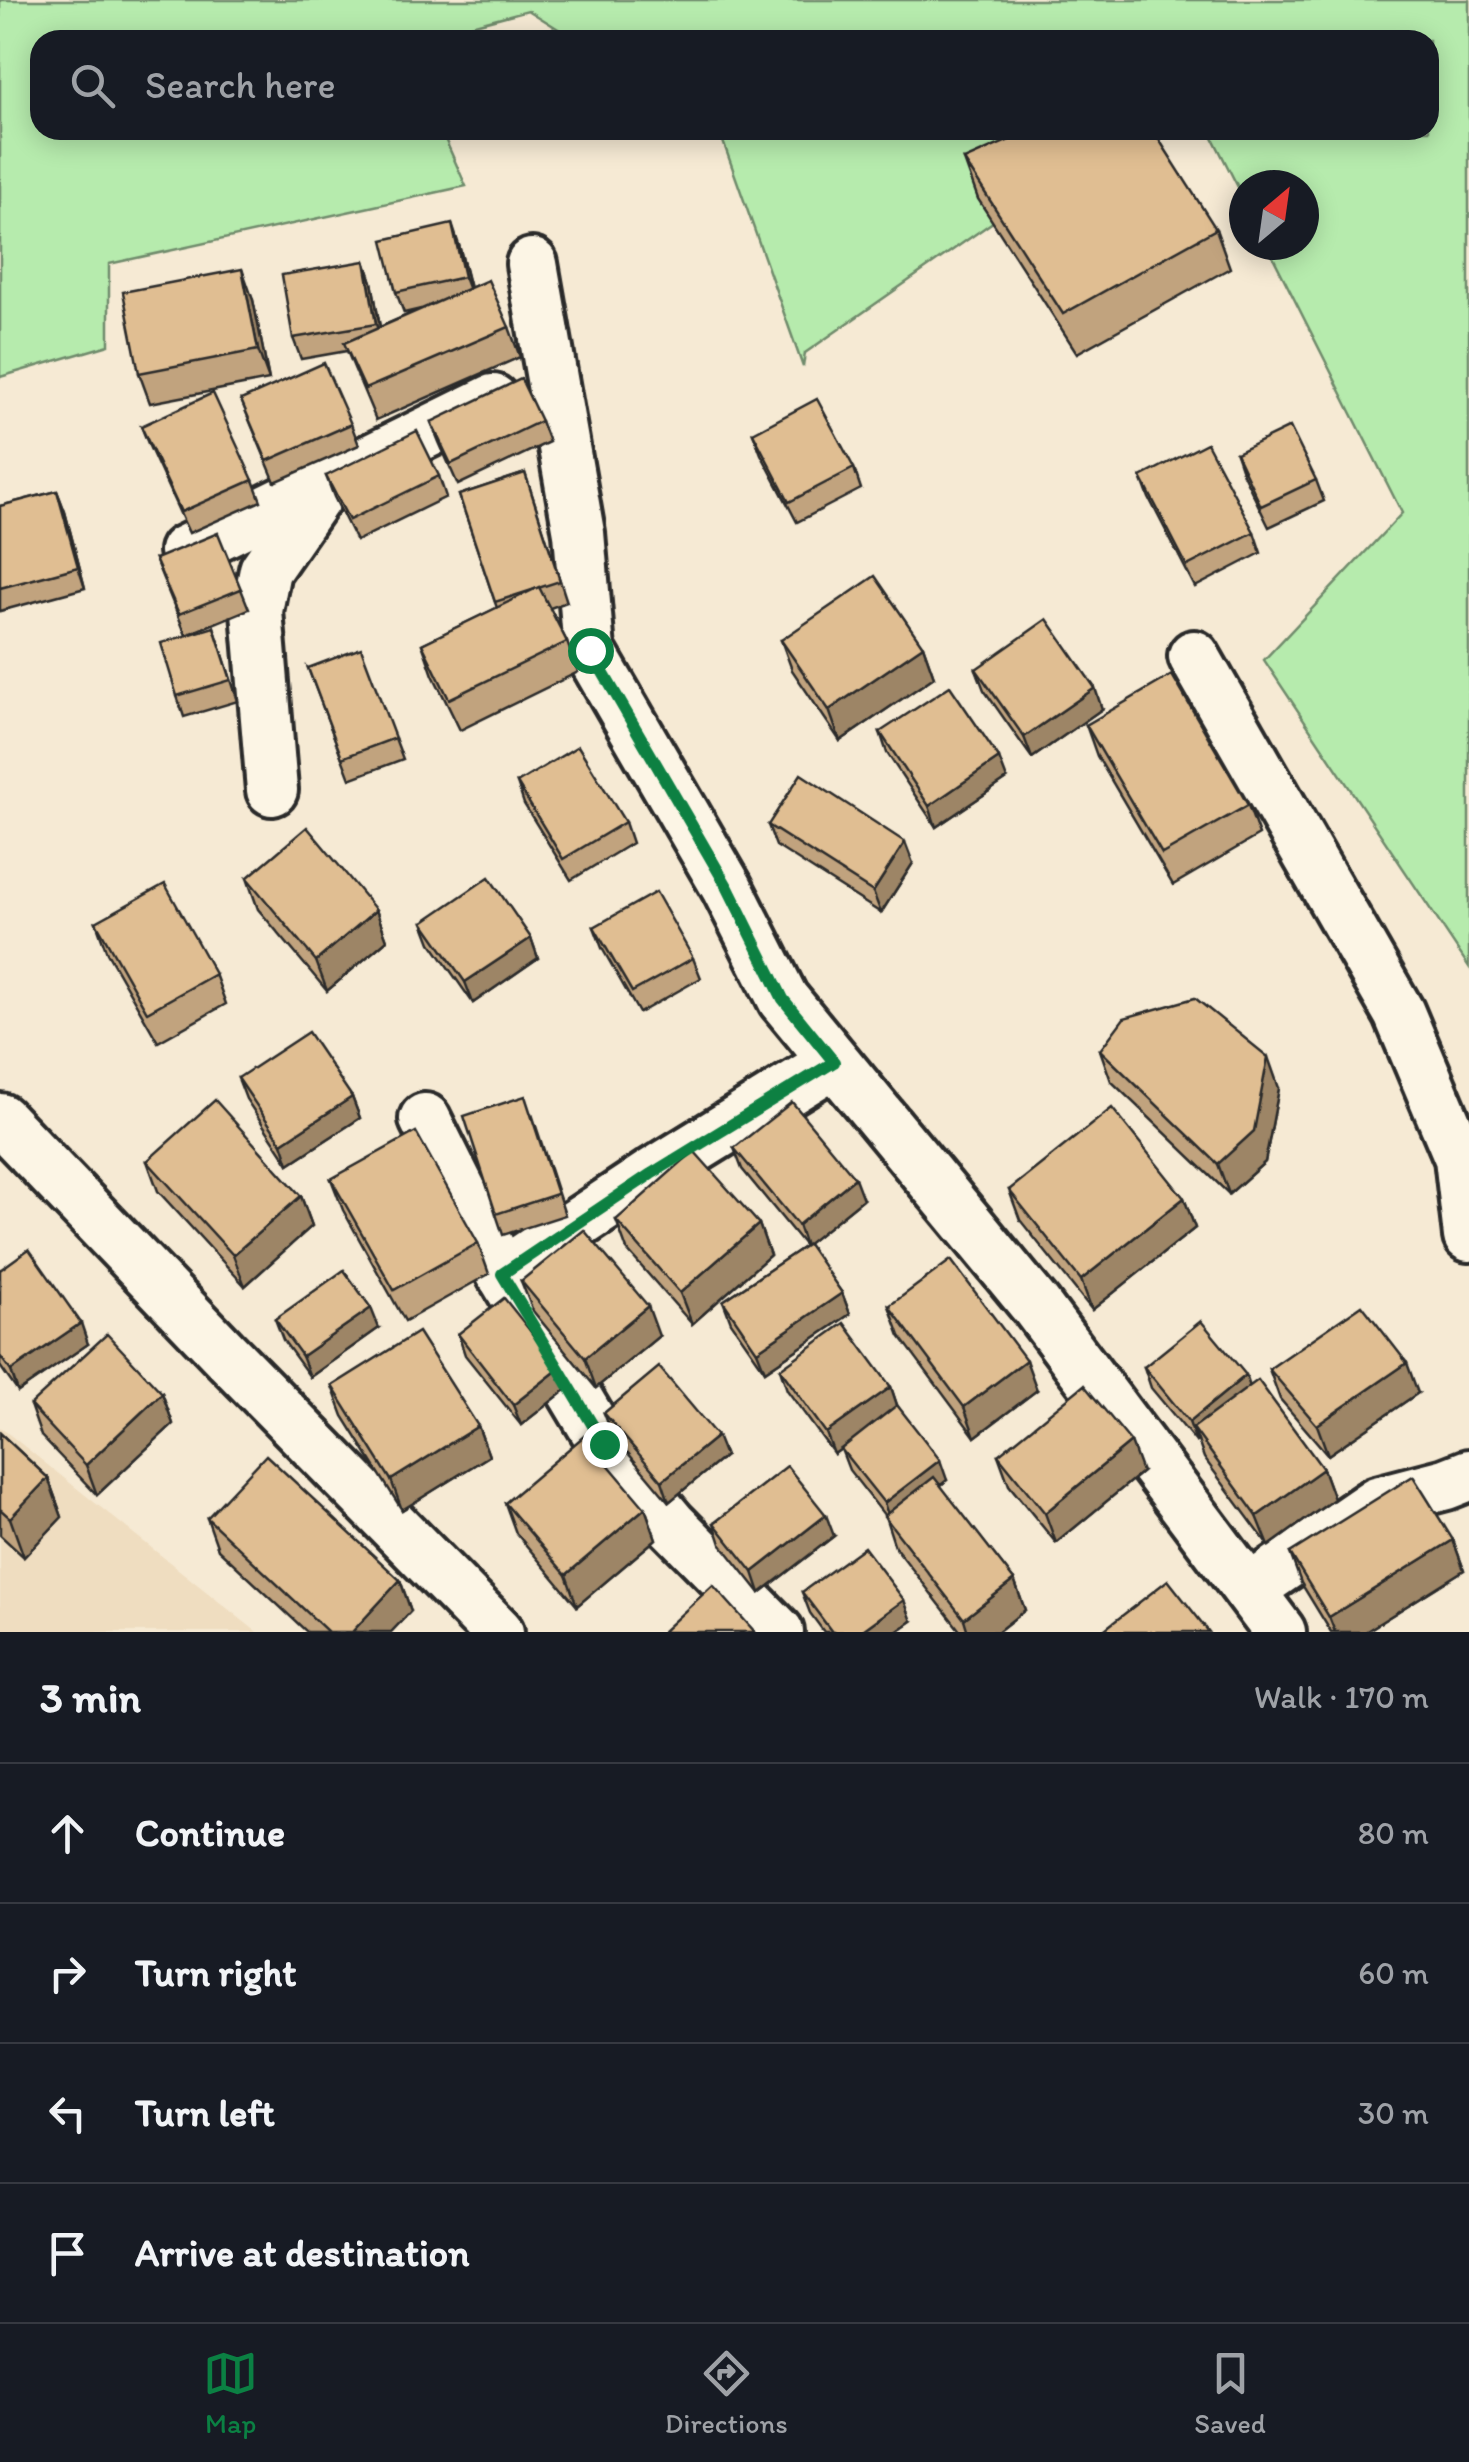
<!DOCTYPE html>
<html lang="en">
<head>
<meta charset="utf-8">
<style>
	body { margin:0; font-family:Itim,sans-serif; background:#20242c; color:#f1f3f6 }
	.compass { position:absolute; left:1229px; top:170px; width:90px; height:90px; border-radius:50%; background:#171b24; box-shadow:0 5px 25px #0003; rotate:29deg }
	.stop { position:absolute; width:30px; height:30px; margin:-22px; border:8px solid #0b8043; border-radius:50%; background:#fff }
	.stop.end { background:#0b8043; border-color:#fff; box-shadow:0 2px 10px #0008 }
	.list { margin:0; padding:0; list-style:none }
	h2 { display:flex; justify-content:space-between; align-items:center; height:130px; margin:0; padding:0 40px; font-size:42px }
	h2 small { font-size:32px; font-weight:400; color:#9ea1a6 }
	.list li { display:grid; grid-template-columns:65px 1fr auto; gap:30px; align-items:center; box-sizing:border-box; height:140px; padding:0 40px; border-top:2px solid #363941 }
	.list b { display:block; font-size:38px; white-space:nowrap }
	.list em { font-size:32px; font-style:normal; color:#9ea1a6 }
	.icon { flex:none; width:55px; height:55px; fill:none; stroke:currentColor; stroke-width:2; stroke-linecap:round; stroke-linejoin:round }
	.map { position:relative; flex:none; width:1469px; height:1632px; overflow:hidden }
	.search { position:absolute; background:#171b24; box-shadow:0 5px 25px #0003; left:30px; right:30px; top:30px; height:110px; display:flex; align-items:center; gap:25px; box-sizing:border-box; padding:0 35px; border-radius:30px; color:#9ea1a6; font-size:38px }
	.sheet { height:690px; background:#171b24 }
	nav { display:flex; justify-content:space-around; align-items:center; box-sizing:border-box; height:140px; border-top:2px solid #363941; background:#171b24; font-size:28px; color:#9ea1a6 }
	nav a { display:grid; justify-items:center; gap:5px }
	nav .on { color:#0b8043 }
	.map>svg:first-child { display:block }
	.built { fill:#efddc0 }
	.green { fill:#b6ebad; stroke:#708b6c; stroke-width:2.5 }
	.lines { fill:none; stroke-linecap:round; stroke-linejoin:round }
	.minor-casing { stroke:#2b2b2b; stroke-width:58 }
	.minor { stroke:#fcf5e5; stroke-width:50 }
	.wall { fill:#c1a37e; stroke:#2b2b2b; stroke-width:2.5 }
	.shaded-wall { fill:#9d8566; stroke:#2b2b2b; stroke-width:2.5 }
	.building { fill:#e0be92; stroke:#2b2b2b; stroke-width:2.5 }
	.route { stroke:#0b8043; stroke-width:12 }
</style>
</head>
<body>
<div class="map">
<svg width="1469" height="1632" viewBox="0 0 1469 1632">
	<rect width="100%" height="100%" fill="#f6ead4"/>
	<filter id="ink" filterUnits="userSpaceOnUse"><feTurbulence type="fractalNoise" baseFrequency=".01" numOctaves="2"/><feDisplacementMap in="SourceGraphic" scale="20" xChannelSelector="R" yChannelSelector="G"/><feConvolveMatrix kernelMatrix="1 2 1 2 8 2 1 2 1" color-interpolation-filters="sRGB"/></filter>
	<g filter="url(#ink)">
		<!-- built -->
		<polygon class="built" points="0,1427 257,1632 0,1632"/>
		<!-- green -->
		<g class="green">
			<polygon points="0,0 1469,0 1469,967 1264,660 1402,513 1267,245 1304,245 1304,185 1244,185 1244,199 1209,130 1429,130 1429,40 576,40 528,10 456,29 437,40 40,40 40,130 441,130 466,186 109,264 109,345 0,377"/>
			<polygon points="719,130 1107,130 1033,194 805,353 803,367"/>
		</g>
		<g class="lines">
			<defs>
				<g id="minor">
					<polyline points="532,264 579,533 589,650 727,888 783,999 1036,1306 1280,1632"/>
					<polyline points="185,551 493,400"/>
					<polyline points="1194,656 1399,1013 1460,1158 1469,1236"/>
					<polyline points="272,790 257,611 265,570 324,485"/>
					<polyline points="0,1119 224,1353 498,1632"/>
					<polyline points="425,1119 499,1268 604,1444 671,1524 778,1632"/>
					<polyline points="502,1274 651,1175 834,1062"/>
					<polyline points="1249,1590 1377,1502 1446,1484 1469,1475"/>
				</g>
			</defs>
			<!-- minor casing -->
			<use href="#minor" class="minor-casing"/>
			<!-- minor -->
			<use href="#minor" class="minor"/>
		</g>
		<!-- wall -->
		<g class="wall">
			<polygon points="964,160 1216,229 1230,268 1077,353 978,199"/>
			<polygon points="459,245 470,288 509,327 520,357 376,420 347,351 301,359 293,338 365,261 372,282 380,327 421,309 404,313 396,292"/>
			<polygon points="253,300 269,380 150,403 139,373"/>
			<polygon points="241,400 351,424 359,445 275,482"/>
			<polygon points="541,421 549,442 458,485 439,442 431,422"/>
			<polygon points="141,426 253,480 261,501 189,533 149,446"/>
			<polygon points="753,433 854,468 861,489 797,522 761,454"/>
			<polygon points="1236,453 1316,480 1324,501 1269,527 1243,474"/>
			<polygon points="525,473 567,602 550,608 567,642 578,672 460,730 433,675 422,644 497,608 459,495"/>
			<polygon points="326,476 439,476 446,497 356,541 334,497"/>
			<polygon points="1141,477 1254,532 1261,553 1195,587 1149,498"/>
			<polygon points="57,491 65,512 85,588 0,611 0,506"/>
			<polygon points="155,559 241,589 249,609 186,635"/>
			<polygon points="214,627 238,701 184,717 177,696"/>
			<polygon points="781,640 923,646 934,677 840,741 792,670"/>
			<polygon points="308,668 395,738 403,759 350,779"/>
			<polygon points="976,669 1102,709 1032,758 984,690"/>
			<polygon points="1086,725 1248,805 1259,835 1173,885 1097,756"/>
			<polygon points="880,732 1007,779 936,827 887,753"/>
			<polygon points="517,783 625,822 632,843 571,880 524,804"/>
			<polygon points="768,825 913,863 881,913 776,846"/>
			<polygon points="247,878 376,910 387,940 327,991 258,909"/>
			<polygon points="96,922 215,974 226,1004 158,1042 107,953"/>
			<polygon points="423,922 531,938 538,958 473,1003 431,943"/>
			<polygon points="594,927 693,958 701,978 639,1013 602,948"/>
			<polygon points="1100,1050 1279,1088 1265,1162 1229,1194 1111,1081"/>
			<polygon points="238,1078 352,1097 360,1118 289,1164 246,1099"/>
			<polygon points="533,1117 565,1215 503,1235 496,1214"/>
			<polygon points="734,1148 863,1199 806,1245 842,1293 850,1314 765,1371 731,1322 723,1301 805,1246 742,1169"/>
			<polygon points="147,1161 301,1196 312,1226 245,1286 158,1191"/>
			<polygon points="331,1179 478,1243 489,1274 405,1321 343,1210"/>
			<polygon points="1009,1190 1184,1198 1195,1228 1092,1310 1020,1220"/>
			<polygon points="616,1220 759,1224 770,1255 692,1324 627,1250"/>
			<polygon points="0,1270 88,1344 18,1392 0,1366"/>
			<polygon points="521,1281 659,1336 596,1388 533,1311"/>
			<polygon points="889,1306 1037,1390 975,1437 900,1336"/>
			<polygon points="275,1319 379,1328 310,1377 283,1340"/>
			<polygon points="458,1334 567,1389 521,1425 465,1355"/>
			<polygon points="1144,1367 1250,1386 1323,1469 1334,1499 1269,1546 1204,1458 1198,1441 1196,1442 1151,1388"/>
			<polygon points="780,1369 891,1387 897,1405 947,1480 940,1486 1014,1580 1025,1610 997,1632 961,1632 895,1547 885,1516 849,1470 841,1449 834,1454 787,1390"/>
			<polygon points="1269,1369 1418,1393 1328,1455 1280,1399"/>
			<polygon points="332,1386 478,1426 489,1456 402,1510 343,1416"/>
			<polygon points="162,1393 173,1424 97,1495 41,1436 30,1405"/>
			<polygon points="604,1413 725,1456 669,1502 612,1434"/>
			<polygon points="0,1433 48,1478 62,1517 24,1557 0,1535"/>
			<polygon points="998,1455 1142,1472 1056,1543 1009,1485"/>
			<polygon points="505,1503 645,1508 656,1539 577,1606 516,1533"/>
			<polygon points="207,1518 400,1580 411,1611 391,1632 307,1632 218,1549"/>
			<polygon points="714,1523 834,1536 760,1593 721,1544"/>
			<polygon points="1453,1540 1464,1570 1365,1632 1331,1632 1301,1583 1290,1553"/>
			<polygon points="802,1592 912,1621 896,1632 824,1632 810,1613"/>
		</g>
		<!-- shaded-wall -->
		<g class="shaded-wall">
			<polygon points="452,224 459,245 472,298 464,277"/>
			<polygon points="365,261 372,282 383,345 376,324"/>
			<polygon points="242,269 253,300 269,380 258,350"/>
			<polygon points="57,491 65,512 85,588 78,567"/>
			<polygon points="923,646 934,677 840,741 829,710"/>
			<polygon points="1095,688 1102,709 1032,758 1024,737"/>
			<polygon points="999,758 1007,779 936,827 929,806"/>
			<polygon points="905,842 913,863 881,913 873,892"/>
			<polygon points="376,910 387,940 327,991 316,961"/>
			<polygon points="531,938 538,958 473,1003 465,982"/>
			<polygon points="1268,1057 1279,1088 1265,1162 1229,1194 1218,1164"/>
			<polygon points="352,1097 360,1118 289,1164 282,1143"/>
			<polygon points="855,1178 863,1199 805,1246 798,1225"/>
			<polygon points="301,1196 312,1226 245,1286 233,1255"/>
			<polygon points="1184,1198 1195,1228 1092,1310 1081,1280"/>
			<polygon points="759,1224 770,1255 692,1324 680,1293"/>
			<polygon points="842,1293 850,1314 765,1371 757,1351"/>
			<polygon points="648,1306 659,1336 596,1388 585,1358"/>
			<polygon points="371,1308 379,1328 310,1377 302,1356"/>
			<polygon points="81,1323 88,1344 18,1392 11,1371"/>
			<polygon points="1026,1360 1037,1390 975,1437 964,1407"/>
			<polygon points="1407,1363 1418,1393 1328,1455 1317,1425"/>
			<polygon points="560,1368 567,1389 521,1425 513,1405"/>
			<polygon points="1246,1375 1253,1396 1193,1428 1198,1441 1196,1442 1189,1422"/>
			<polygon points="891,1387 898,1408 834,1454 826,1433"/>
			<polygon points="162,1393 173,1424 97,1495 86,1465"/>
			<polygon points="478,1426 489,1456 402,1510 391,1480"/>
			<polygon points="717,1436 725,1456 669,1502 662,1481"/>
			<polygon points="1131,1442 1142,1472 1056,1543 1045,1513"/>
			<polygon points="940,1460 947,1480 891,1524 884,1503"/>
			<polygon points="1323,1469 1334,1499 1269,1546 1257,1516"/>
			<polygon points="48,1478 62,1517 24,1557 10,1518"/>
			<polygon points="645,1508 656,1539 577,1606 566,1575"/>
			<polygon points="826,1515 834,1536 760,1593 753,1572"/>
			<polygon points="1453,1540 1464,1570 1365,1632 1335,1632 1329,1617"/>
			<polygon points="400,1580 411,1611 391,1632 352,1632"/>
			<polygon points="1014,1580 1025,1610 997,1632 968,1632 964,1619"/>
			<polygon points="904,1600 912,1621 896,1632 860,1632"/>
		</g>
		<!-- building -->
		<g class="building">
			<polygon points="1032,130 1153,130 1216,229 1063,314 964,160"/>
			<polygon points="452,224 464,277 396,292 383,240"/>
			<polygon points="365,261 376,324 293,338 282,275"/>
			<polygon points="242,269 258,350 139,373 123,292"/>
			<polygon points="488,280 509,327 365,389 344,343"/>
			<polygon points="324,363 351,424 267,461 241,400"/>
			<polygon points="521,379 541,421 451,464 431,422"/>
			<polygon points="213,393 253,480 181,512 141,426"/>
			<polygon points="817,399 854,468 789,502 753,433"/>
			<polygon points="1290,427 1316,480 1261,506 1236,453"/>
			<polygon points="417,431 439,476 349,520 326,476"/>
			<polygon points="1207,443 1254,532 1187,566 1141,477"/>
			<polygon points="525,473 560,581 495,602 459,495"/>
			<polygon points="57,491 78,567 0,588 0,506"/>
			<polygon points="218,533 241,589 179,614 155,559"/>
			<polygon points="875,576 923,646 829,710 781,640"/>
			<polygon points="539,587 567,642 449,699 422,644"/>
			<polygon points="1047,619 1095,688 1024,737 976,669"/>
			<polygon points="214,627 231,680 177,696 161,643"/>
			<polygon points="361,648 395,738 342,758 308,668"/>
			<polygon points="1172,675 1248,805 1162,854 1086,725"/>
			<polygon points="950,686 999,758 929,806 880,732"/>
			<polygon points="578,746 625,822 563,859 517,783"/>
			<polygon points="801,774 905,842 873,892 768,825"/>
			<polygon points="307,827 376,910 316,961 247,878"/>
			<polygon points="489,877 531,938 465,982 423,922"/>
			<polygon points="165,884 215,974 147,1012 96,922"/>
			<polygon points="656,892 693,958 632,992 594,927"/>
			<polygon points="1195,998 1268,1057 1254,1131 1218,1164 1100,1050 1124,1018"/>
			<polygon points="308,1032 352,1097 282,1143 238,1078"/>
			<polygon points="525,1096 557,1194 496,1214 464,1116"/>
			<polygon points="215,1100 301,1196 233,1255 147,1161"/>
			<polygon points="792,1102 855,1178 798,1225 734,1148"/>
			<polygon points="1112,1108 1184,1198 1081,1280 1009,1190"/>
			<polygon points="416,1132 478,1243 394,1290 331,1179"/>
			<polygon points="694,1151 759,1224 680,1293 616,1220"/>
			<polygon points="584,1230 648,1306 585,1358 521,1281"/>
			<polygon points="808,1244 842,1293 757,1351 723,1301"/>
			<polygon points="29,1249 81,1323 11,1371 0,1356 0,1270"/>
			<polygon points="951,1260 1026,1360 964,1407 889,1306"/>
			<polygon points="344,1270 371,1308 302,1356 275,1319"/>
			<polygon points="504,1298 560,1368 513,1405 458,1334"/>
			<polygon points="1362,1305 1407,1363 1317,1425 1269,1369"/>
			<polygon points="1201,1321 1246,1375 1189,1422 1144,1367"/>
			<polygon points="844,1323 891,1387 826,1433 780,1369"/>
			<polygon points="418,1332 478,1426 391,1480 332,1386"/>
			<polygon points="107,1334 162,1393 86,1465 30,1405"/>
			<polygon points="659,1367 717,1436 662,1481 604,1413"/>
			<polygon points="1258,1380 1323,1469 1257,1516 1193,1428"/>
			<polygon points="1084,1385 1131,1442 1045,1513 998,1455"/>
			<polygon points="897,1405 940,1460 884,1503 841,1449"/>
			<polygon points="0,1433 48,1478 10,1518 0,1509"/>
			<polygon points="584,1436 645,1508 566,1575 505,1503"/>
			<polygon points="266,1455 400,1580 352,1632 328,1632 207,1518"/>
			<polygon points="787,1466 826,1515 753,1572 714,1523"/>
			<polygon points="1413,1476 1453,1540 1329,1617 1290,1553"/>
			<polygon points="934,1477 1014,1580 964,1619 884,1516"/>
			<polygon points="864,1547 904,1600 860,1632 832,1632 802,1592"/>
			<polygon points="1168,1580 1209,1632 1101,1632"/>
			<polygon points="713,1585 755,1632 662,1632"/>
		</g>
	</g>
	<g class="lines" filter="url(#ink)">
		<!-- route -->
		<polyline class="route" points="590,650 728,888 783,999 834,1062 651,1174 502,1274 604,1444"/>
	</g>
</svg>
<svg class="compass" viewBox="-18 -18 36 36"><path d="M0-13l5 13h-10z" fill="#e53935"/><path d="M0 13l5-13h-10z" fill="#9ea1a6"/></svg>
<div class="stop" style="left:590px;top:650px"></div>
<div class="stop end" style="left:604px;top:1444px"></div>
<div class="search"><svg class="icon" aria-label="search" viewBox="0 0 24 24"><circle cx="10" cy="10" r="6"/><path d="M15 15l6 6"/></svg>Search here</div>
</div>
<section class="sheet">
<h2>3 min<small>Walk · 170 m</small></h2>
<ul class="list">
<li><svg class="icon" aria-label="ahead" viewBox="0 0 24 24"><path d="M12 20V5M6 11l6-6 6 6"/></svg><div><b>Continue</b></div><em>80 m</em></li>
<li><svg class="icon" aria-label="right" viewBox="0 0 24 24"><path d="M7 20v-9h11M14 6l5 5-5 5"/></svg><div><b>Turn right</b></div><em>60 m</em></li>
<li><svg class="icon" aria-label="left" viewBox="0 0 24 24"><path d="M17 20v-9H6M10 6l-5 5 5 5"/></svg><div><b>Turn left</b></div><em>30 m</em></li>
<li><svg class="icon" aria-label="arrive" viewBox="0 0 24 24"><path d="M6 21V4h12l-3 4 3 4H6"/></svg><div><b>Arrive at destination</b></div></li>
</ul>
</section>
<nav>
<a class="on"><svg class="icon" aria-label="map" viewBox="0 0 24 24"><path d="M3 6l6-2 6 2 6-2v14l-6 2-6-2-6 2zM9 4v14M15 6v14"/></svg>Map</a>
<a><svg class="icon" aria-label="directions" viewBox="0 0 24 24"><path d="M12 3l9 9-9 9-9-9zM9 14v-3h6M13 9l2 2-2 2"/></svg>Directions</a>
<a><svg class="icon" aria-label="saved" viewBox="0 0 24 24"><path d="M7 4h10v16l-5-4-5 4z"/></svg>Saved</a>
</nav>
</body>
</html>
